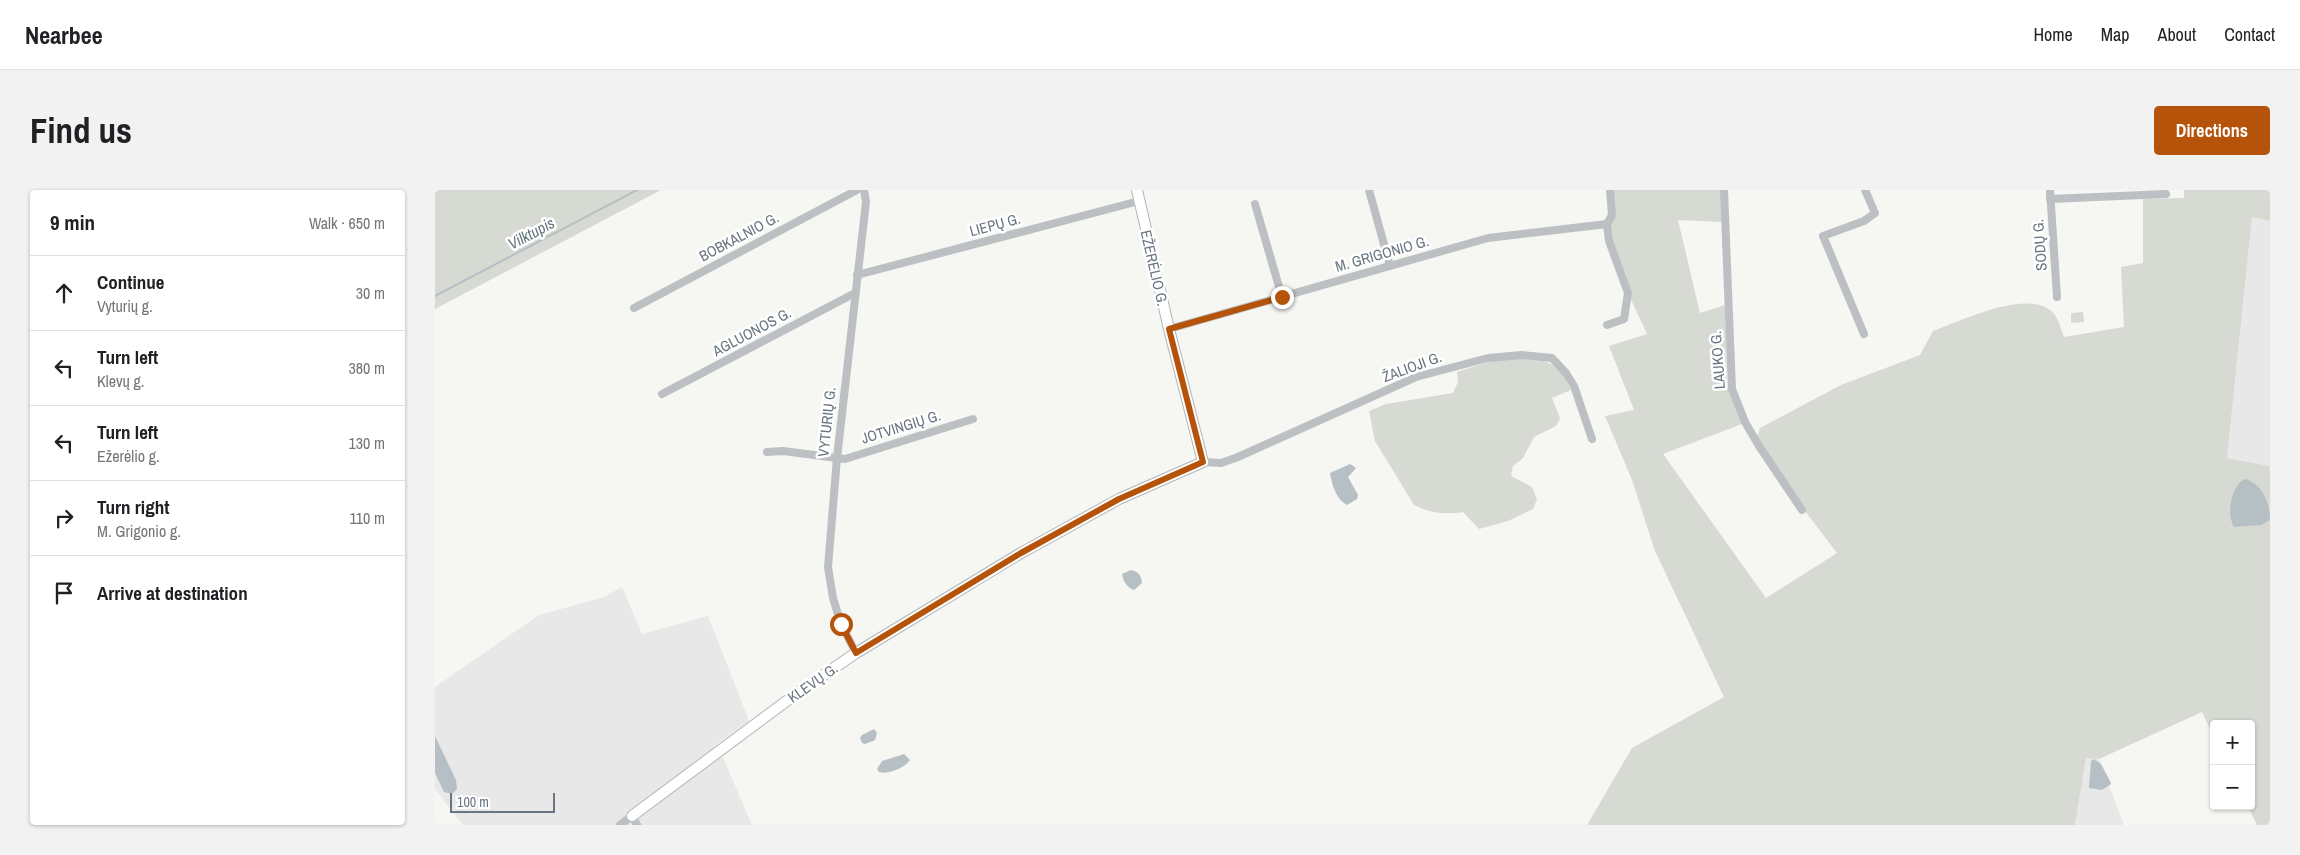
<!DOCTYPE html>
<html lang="en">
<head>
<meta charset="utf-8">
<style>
	body { margin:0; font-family:"Archivo Narrow",sans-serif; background:#f2f2f2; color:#202124 }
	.controls { position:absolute; right:15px; bottom:15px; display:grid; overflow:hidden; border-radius:5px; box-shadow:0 1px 4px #0004 }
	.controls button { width:45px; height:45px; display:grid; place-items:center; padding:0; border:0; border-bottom:1px solid #e0e0e0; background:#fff; color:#202124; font:25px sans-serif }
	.scale { position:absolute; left:15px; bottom:12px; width:105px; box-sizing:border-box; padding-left:5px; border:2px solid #697681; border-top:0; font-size:14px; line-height:18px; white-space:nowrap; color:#697681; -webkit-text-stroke:4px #fff; paint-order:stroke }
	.stop { position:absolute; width:15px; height:15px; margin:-11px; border:4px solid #b45309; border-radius:50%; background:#fff }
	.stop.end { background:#b45309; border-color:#fff; box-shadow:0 1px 5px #0008 }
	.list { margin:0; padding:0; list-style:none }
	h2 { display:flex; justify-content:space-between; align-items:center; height:65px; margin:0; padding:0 20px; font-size:21px }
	h2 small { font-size:16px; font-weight:400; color:#757577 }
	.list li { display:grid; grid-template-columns:32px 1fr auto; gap:15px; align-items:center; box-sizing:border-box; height:75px; padding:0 20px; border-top:1px solid #e0e0e0 }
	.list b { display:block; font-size:19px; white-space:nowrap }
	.list p { margin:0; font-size:16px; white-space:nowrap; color:#757577 }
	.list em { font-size:16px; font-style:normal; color:#757577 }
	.icon { flex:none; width:28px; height:28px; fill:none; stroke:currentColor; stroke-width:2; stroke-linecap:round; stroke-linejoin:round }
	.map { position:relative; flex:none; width:1835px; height:635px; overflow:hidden; border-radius:5px }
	header { display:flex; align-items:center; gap:30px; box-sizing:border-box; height:70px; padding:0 25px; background:#fff; border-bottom:1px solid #e0e0e0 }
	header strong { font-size:24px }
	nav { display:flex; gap:28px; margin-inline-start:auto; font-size:18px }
	.intro { display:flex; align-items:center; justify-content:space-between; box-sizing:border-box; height:120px; padding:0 30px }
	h1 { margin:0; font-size:35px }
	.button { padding:12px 22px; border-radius:5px; background:#b45309; color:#fff; font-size:18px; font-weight:700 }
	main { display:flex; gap:30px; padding:0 30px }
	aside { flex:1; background:#fff; border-radius:5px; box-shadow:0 1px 4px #0004 }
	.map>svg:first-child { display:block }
	.built { fill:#e7e8e7 }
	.green { fill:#d6dad3 }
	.water { fill:#b6c0c4 }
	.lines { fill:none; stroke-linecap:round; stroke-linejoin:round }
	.stream { stroke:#b6c0c4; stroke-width:2 }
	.secondary-casing { stroke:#b1b5b9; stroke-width:12 }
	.street { stroke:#bcc0c3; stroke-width:8 }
	.secondary { stroke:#fff; stroke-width:10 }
	.route { stroke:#b45309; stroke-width:6 }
	.labels { text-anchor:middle; stroke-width:5; stroke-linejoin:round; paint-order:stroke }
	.street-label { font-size:15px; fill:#697681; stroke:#fff }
	.water-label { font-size:16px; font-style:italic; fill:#65777d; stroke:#fff }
</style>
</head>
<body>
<header>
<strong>Nearbee</strong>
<nav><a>Home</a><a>Map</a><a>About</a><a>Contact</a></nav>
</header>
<div class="intro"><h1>Find us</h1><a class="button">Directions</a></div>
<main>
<aside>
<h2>9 min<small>Walk · 650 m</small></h2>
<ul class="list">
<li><svg class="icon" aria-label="ahead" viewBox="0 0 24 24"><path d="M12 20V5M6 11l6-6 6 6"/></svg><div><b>Continue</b><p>Vyturių g.</p></div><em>30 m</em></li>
<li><svg class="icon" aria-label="left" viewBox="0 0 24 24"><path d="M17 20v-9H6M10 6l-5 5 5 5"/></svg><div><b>Turn left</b><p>Klevų g.</p></div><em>380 m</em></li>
<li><svg class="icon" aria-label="left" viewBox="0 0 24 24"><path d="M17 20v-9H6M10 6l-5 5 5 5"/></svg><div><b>Turn left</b><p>Ežerėlio g.</p></div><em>130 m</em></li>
<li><svg class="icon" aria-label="right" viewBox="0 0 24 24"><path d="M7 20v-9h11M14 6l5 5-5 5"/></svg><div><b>Turn right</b><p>M. Grigonio g.</p></div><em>110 m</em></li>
<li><svg class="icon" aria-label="arrive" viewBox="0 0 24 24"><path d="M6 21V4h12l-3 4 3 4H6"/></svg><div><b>Arrive at destination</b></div></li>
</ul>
</aside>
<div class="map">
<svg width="1835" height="635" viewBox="0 0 1835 635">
	<rect width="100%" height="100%" fill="#f6f6f3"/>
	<!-- built -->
	<g class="built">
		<polygon points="1817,27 1835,31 1835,276 1792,268"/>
		<polygon points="187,397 207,444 273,426 314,531 279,556 290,572 317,635 28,635 0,599 0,497 104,425 169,407"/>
		<polygon points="1651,568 1664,569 1689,635 1640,635"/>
	</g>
	<!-- green -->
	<g class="green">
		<polygon points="0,0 226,0 0,119"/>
		<path d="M1175,0H1286L1287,32L1243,30L1265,123L1290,115L1292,191L1307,234L1228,264L1331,408L1402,363L1367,317L1321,250L1325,238L1406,195L1485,165L1498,141C1525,131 1589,100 1615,120C1623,125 1626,139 1629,147L1689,137L1686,77L1708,73V9L1749,8V0H1835V31L1817,27L1792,268L1835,276V635H1822L1813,616H1816V534H1779V547L1767,522L1664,569L1651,568L1640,635H1152L1197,558L1289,507L1220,361L1197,290L1170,226L1199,220L1174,156L1212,144L1193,103L1174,51L1177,25Z"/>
		<polygon points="1648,122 1649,132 1636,133 1636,123"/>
		<path d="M1090,168C1118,171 1124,175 1136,200L1117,208L1125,228L1121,236L1099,247L1088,268L1078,276L1076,286L1097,297L1102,309L1098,319L1073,331L1044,339L1028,322C1012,325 994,323 979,315L940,251L934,221L951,214L1018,203L1023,192L1022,182L1063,169Z"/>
	</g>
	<!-- water -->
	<g class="water">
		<path d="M915,274L921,278L913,287L923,305L922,309L912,315C901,309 897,295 895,283Z"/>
		<path d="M1810,289C1828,294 1835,314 1835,330L1826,335L1799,337C1791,324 1796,295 1810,289Z"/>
		<path d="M696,380C704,382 706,385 707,393L699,400C693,399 688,391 687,384Z"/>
		<polygon points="439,539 442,543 440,550 430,554 427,553 425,548 427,545"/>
		<polygon points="0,546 21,590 22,599 17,604 9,602 0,583"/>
		<path d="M469,564L475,570C469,578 453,585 444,582L442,579L447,571Z"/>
		<polygon points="1659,569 1666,574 1675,591 1676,594 1667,600 1654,598 1656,571"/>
	</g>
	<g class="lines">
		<!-- stream -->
		<polyline class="stream" points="0,106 202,0"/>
		<defs>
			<polyline id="secondary" points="197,626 365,501 421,463 586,363 684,309 768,272 734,139 702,0"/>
		</defs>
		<!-- secondary casing -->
		<use href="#secondary" class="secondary-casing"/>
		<!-- street -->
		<g class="street">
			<polyline points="934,0 955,76"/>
			<polyline points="1289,0 1297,199 1310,232 1324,256 1367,320"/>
			<polyline points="1615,0 1622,107"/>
			<polyline points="1615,9 1731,4"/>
			<polyline points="820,14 847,107"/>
			<polyline points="422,85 704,11"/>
			<polyline points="199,118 422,0"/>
			<polyline points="1172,135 1189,129 1193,103 1174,51 1172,34 1177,25 1175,0"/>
			<polyline points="734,139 1053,48 1172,34"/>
			<polyline points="1429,144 1388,46 1429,31 1440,23 1430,0"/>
			<polyline points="227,204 420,103"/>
			<polyline points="332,262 348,261 410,269 538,229"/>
			<polyline points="768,272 786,273 803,267 981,187 1053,168 1087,165 1117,168 1131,183 1139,196 1157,249"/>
			<polyline points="421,463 406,434 398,408 393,377 402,268 431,12 429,0"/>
			<polyline points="185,635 197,626 202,635"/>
		</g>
		<!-- secondary -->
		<use href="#secondary" class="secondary"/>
	</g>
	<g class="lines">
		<!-- route -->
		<polyline class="route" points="406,434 421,463 586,363 684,309 768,272 734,139 847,107"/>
	</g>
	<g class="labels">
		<!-- street labels -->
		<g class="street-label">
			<text transform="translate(560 35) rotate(-15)" y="5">LIEPŲ G.</text>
			<text transform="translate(304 47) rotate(-28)" y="5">BOBKALNIO G.</text>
			<text transform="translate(1605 55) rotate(-94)" y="5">SODŲ G.</text>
			<text transform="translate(947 64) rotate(-16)" y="5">M. GRIGONIO G.</text>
			<text transform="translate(719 78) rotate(77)" y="5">EŽERĖLIO G.</text>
			<text transform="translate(317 142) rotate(-28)" y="5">AGLUONOS G.</text>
			<text transform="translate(1283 170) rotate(-94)" y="5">LAUKO G.</text>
			<text transform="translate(977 177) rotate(-20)" y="5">ŽALIOJI G.</text>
			<text transform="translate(392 232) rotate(-84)" y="5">VYTURIŲ G.</text>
			<text transform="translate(466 237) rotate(-17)" y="5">JOTVINGIŲ G.</text>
			<text transform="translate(378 493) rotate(-35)" y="5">KLEVŲ G.</text>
		</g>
		<!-- water labels -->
		<g class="water-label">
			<text transform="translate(96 43) rotate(-28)" y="6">Vilktupis</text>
		</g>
	</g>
</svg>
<div class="controls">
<button>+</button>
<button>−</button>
</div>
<div class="scale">100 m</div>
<div class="stop" style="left:406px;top:434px"></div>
<div class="stop end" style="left:847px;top:107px"></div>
</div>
</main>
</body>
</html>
